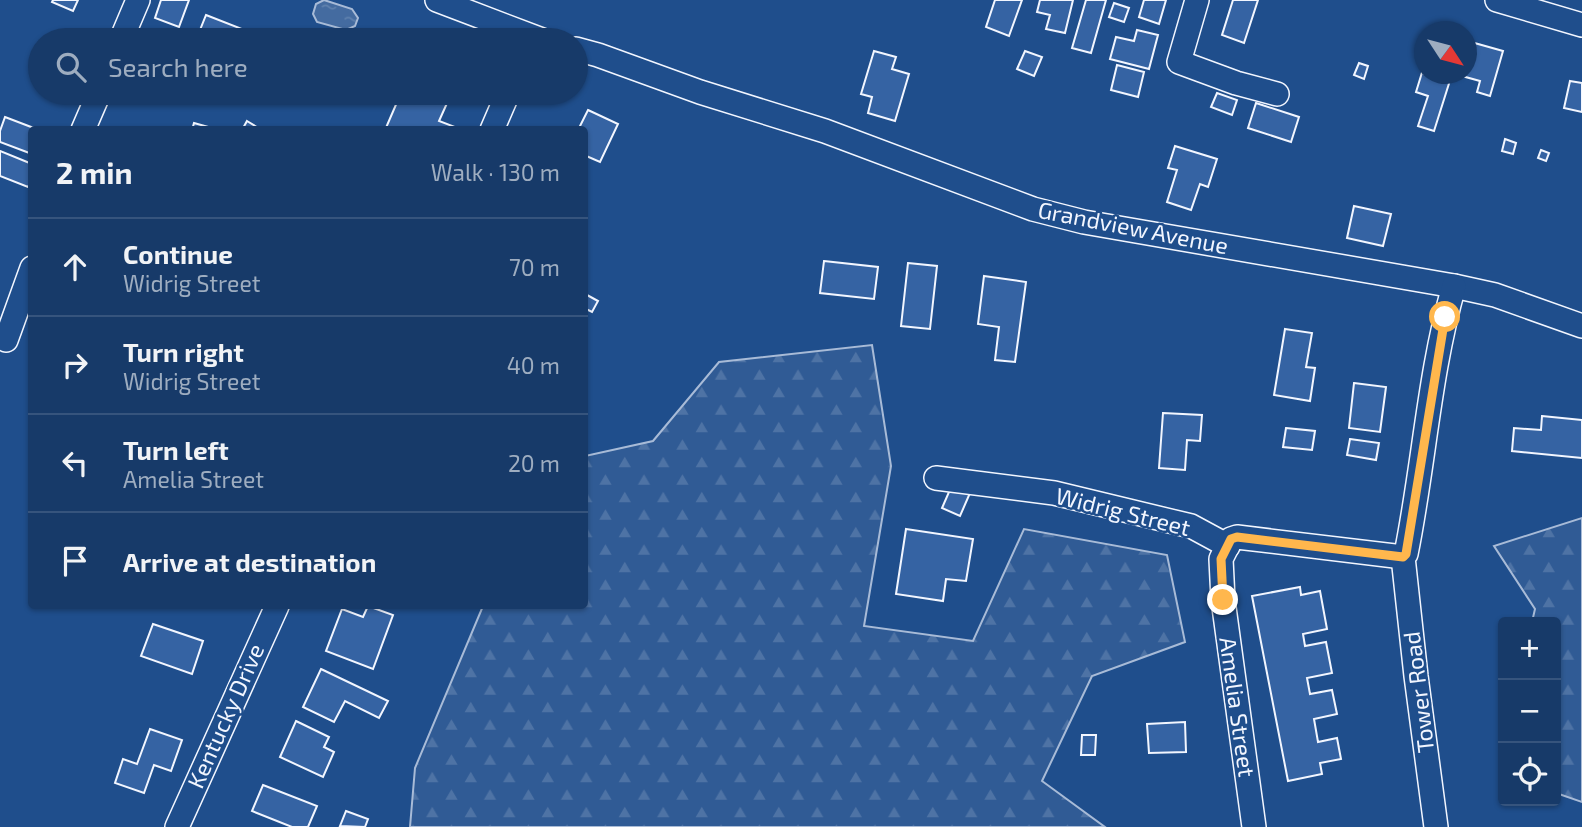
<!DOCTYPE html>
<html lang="en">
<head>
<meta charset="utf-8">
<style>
	body { margin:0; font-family:"Exo 2",sans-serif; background:#244571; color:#f1f3f6 }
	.controls { position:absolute; right:21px; bottom:21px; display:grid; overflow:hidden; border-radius:7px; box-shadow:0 2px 5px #0004 }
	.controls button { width:63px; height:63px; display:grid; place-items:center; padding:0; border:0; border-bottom:2px solid #36547d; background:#173a69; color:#f1f3f6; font:35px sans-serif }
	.compass { position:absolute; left:1414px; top:21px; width:63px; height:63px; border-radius:50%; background:#173a69; box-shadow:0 2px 5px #0004; rotate:126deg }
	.stop { position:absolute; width:21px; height:21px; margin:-16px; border:5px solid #ffb74d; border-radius:50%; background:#fff }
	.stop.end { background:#ffb74d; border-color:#fff; box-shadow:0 2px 7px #0008 }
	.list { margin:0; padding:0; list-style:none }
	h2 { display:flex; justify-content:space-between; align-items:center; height:91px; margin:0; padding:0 28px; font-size:30px }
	h2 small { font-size:23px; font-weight:400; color:#9eadc0 }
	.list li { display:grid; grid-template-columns:46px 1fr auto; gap:21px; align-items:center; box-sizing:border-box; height:98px; padding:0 28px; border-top:2px solid #36547d }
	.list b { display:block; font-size:26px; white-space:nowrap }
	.list p { margin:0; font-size:23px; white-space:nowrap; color:#9eadc0 }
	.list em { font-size:23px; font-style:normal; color:#9eadc0 }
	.icon { flex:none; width:38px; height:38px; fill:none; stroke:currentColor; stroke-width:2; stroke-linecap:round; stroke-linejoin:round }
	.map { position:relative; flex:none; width:1582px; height:827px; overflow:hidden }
	.search { position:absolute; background:#173a69; box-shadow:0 2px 5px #0004; left:28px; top:28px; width:560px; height:77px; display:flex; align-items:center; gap:18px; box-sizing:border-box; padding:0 24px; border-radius:38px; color:#9eadc0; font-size:26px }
	.panel { position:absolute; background:#173a69; box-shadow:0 2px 5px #0004; left:28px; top:126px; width:560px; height:483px; border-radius:7px }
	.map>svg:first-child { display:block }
	.forest { fill:url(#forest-firs); stroke:#a8bbd7; stroke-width:2 }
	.water { fill:url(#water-ripples); stroke:#a8bbd7; stroke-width:2 }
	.building { fill:#3563a3; stroke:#f2f6ff; stroke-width:2 }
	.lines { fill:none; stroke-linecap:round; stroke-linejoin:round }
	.minor-casing { stroke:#f2f6ff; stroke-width:26 }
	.minor { stroke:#1f4e8c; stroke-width:23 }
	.route { stroke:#ffb74d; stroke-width:9 }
	.labels { text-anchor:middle; stroke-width:5; stroke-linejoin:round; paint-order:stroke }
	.street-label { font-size:23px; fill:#f2f6ff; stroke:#1f4e8c }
</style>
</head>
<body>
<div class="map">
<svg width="1582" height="827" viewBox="0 0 1582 827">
	<defs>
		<pattern id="forest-firs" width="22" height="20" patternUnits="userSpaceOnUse" patternTransform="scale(1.75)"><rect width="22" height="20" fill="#305b95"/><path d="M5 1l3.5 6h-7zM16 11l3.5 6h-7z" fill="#4e73a5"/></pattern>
		<pattern id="water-ripples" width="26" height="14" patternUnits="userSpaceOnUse" patternTransform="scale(1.75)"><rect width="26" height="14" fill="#446ba0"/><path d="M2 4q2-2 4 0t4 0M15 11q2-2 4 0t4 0" fill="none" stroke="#5f81ae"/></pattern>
	</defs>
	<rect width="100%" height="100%" fill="#1f4e8c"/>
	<!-- forest -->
	<g class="forest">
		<polygon points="872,345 891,466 864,626 973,641 1024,529 1167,555 1185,642 1092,676 1042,781 1105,827 410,827 415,768 483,606 584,606 585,456 653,441 719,362"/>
		<polygon points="1582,518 1582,802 1556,793 1556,622 1532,622 1535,609 1494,546"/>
	</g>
	<!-- water -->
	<polygon class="water" points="324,0 352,9 358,18 355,26 346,30 317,22 313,14 316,4"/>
	<!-- building -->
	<g class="building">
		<polygon points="53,0 78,0 73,11 52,2"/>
		<polygon points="161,0 189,0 179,27 155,18"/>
		<polygon points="995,0 1022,0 1009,36 986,27"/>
		<polygon points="1040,0 1073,0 1065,33 1046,29 1050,15 1037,12"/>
		<polygon points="1086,0 1106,0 1091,53 1072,48"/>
		<polygon points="1144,0 1166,0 1159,24 1139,17"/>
		<polygon points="1233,0 1258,0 1244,43 1222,35"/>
		<polygon points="1114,3 1129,8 1124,22 1109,17"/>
		<polygon points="206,15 242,29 238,40 196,40"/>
		<polygon points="1137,30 1158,35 1149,69 1110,59 1116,37 1134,41"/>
		<polygon points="1471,42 1503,51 1490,96 1477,92 1480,81 1462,76 1463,74 1466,74 1466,60"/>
		<polygon points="874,51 896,57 892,69 909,74 895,121 868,113 872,97 861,94"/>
		<polygon points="1025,51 1042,57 1034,76 1017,69"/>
		<polygon points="1359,63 1368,66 1364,79 1354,75"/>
		<polygon points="1117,65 1144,72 1138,97 1111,90"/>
		<polygon points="1424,66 1424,74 1452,74 1434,131 1418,126 1428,96 1416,92"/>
		<polygon points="1570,81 1582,83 1582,112 1564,108"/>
		<polygon points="401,93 429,93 448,101 439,121 455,127 454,130 385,130"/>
		<polygon points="1217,93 1237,100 1232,115 1211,107"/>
		<polygon points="1256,103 1299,117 1291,142 1248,128"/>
		<polygon points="588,110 618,124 600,162 584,155 584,130 578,130"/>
		<polygon points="5,117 39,130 32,130 32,154 0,142 0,131"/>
		<polygon points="247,121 260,129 242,130"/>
		<polygon points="194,123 219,130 192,130"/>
		<polygon points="1505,139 1516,143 1513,154 1502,151"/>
		<polygon points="1175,146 1217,159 1208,187 1200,184 1191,210 1167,202 1177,170 1168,168"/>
		<polygon points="1541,150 1549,153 1546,161 1538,158"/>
		<polygon points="0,151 32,164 32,179 28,187 0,176"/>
		<polygon points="1354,206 1391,214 1383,246 1347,238"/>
		<polygon points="824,261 878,267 874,299 820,293"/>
		<polygon points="908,263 937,266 930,329 901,326"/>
		<polygon points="984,276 1026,282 1015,362 995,360 999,327 978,324"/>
		<polygon points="587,295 598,301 592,312 584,308"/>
		<polygon points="1285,329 1312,333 1306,367 1315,368 1310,401 1274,395"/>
		<polygon points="1354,383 1386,387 1380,432 1349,428"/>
		<polygon points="1163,413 1202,415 1200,441 1187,440 1185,470 1159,468"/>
		<polygon points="1542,416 1582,420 1582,458 1512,451 1514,428 1541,430"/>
		<polygon points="1286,428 1315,431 1312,450 1283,447"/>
		<polygon points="1350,439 1379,443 1376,460 1347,455"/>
		<polygon points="952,485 970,493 960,516 942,508"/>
		<polygon points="906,529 973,539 966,581 946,579 943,601 896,594"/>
		<polygon points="1300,587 1301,595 1320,591 1327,629 1303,634 1305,646 1326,642 1332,673 1307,678 1310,694 1332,690 1337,714 1314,719 1318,742 1337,738 1341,759 1320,763 1322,774 1288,781 1252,596"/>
		<polygon points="368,606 393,615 373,669 326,651 342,609 363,617"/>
		<polygon points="153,624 203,641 192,674 141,656"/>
		<polygon points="321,669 388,701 379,718 345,701 334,722 303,707"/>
		<polygon points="296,721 329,737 324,747 334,752 323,777 280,757"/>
		<polygon points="1185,722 1186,752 1149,753 1147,724"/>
		<polygon points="150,729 182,740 171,771 154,765 144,793 115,783 123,759 137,764"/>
		<polygon points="1082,735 1096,735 1095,755 1081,755"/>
		<polygon points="263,785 317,806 308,827 292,827 252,811"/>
		<polygon points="346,811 368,819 365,827 340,826"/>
	</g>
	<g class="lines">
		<defs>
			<g id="minor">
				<polyline points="437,0 542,40"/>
				<polyline points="1197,0 1179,62 1236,83 1277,94"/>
				<polyline points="1497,0 1582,25"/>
				<polyline points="121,40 138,0"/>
				<polyline points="576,49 598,55 700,92 825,131 1033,209 1084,222 1454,286 1495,295 1582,326"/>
				<polyline points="83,130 99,93"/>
				<polyline points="492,130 508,93"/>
				<polyline points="6,340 32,268"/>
				<polyline points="936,478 1054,493 1191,526 1228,546"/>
				<polyline points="177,827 277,606"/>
				<polyline points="1254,827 1223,600 1221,559 1231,539 1237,537 1403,557"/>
				<path d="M1436,827L1416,676L1403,557L1406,554C1424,465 1429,373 1454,286"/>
			</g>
		</defs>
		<!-- minor casing -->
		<use href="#minor" class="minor-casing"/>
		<!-- minor -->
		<use href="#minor" class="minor"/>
	</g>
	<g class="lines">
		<!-- route -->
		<polyline class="route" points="1223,600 1221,559 1231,539 1237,537 1403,557 1406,554 1445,317"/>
	</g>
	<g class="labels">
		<!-- street labels -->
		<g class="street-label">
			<text transform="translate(1133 228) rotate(11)" y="8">Grandview Avenue</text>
			<text transform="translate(1123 512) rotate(14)" y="8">Widrig Street</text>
			<text transform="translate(1419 692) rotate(-97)" y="8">Tower Road</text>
			<text transform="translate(1237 707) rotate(82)" y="8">Amelia Street</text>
			<text transform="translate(226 716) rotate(-66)" y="8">Kentucky Drive</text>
		</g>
	</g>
</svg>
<div class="controls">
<button>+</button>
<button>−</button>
<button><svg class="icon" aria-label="locate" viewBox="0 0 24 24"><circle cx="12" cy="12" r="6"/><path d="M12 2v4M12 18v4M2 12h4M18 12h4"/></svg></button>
</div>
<svg class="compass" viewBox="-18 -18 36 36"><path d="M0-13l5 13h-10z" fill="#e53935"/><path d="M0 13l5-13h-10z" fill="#9eadc0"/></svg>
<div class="stop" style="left:1445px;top:317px"></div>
<div class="stop end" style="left:1223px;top:600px"></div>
<div class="search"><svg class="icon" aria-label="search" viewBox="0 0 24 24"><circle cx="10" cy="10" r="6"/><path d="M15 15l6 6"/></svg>Search here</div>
<section class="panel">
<h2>2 min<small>Walk · 130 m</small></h2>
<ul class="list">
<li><svg class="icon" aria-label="ahead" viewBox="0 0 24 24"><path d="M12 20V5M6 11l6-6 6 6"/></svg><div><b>Continue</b><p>Widrig Street</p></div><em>70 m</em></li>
<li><svg class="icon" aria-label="right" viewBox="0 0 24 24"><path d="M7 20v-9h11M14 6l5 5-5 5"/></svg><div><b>Turn right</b><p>Widrig Street</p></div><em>40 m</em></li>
<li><svg class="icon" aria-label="left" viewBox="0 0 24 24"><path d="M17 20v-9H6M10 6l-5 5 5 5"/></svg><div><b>Turn left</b><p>Amelia Street</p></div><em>20 m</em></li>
<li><svg class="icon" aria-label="arrive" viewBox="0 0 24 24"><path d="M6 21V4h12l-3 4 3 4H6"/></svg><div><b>Arrive at destination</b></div></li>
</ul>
</section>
</div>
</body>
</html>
